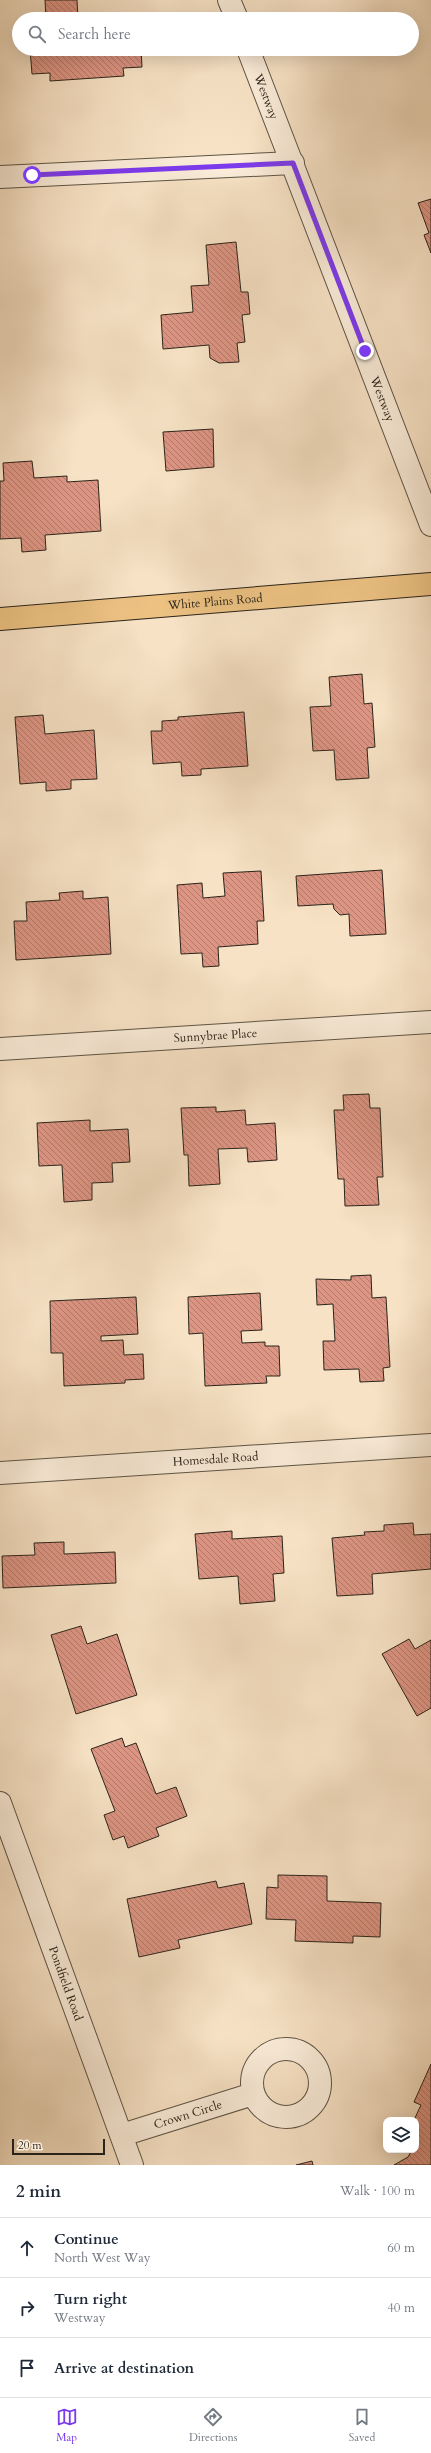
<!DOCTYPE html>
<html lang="en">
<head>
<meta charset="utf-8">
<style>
	body { margin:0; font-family:Cardo,serif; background:#f2f2f3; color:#1f2937 }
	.controls { position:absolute; right:12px; bottom:12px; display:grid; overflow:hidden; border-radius:8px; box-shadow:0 4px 16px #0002 }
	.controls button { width:36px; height:36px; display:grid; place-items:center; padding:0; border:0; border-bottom:1px solid #e0e1e3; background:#fff; color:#1f2937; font:20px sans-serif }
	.scale { position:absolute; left:12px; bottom:10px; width:93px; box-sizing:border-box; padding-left:4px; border:2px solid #2b241a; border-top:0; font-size:11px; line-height:14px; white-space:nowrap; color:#2b241a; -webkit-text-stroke:3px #faecd9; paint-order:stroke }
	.stop { position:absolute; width:12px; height:12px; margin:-9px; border:3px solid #7c3aed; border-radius:50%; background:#fff }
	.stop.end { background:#7c3aed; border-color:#fff; box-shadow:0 1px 4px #0008 }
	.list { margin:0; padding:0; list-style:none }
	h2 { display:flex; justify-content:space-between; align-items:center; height:52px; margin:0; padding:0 16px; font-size:17px }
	h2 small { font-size:13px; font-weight:400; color:#747a83 }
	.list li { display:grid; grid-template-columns:26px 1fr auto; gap:12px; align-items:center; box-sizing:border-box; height:60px; padding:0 16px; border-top:1px solid #e0e1e3 }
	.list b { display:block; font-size:15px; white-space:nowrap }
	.list p { margin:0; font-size:13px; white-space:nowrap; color:#747a83 }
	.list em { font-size:13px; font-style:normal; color:#747a83 }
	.icon { flex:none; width:22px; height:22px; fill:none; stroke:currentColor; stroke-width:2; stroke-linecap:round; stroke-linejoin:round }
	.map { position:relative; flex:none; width:431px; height:2165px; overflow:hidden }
	.search { position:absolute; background:#fff; box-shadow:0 4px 16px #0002; left:12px; right:12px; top:12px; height:44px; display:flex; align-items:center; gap:10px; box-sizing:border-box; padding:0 14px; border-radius:22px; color:#747a83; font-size:15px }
	.sheet { height:232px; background:#fff }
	nav { display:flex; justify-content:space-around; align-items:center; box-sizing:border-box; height:56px; border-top:1px solid #e0e1e3; background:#fff; font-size:11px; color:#747a83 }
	nav a { display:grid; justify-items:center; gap:2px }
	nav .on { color:#7c3aed }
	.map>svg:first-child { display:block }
	.building { fill:url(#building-back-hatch); stroke:#2b241a }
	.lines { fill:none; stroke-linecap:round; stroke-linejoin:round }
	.minor-casing { stroke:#5e5445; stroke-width:24 }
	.major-casing { stroke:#2b241a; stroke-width:24 }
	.minor { stroke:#faecd9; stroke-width:22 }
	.major { stroke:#ecc182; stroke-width:22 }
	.route { stroke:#7c3aed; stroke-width:5 }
	.labels { text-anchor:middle; stroke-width:3; stroke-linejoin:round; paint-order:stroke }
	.street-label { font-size:12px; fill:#2b241a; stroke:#faecd9 }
</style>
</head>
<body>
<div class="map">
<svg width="431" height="2165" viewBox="0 0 431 2165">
	<defs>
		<pattern id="building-back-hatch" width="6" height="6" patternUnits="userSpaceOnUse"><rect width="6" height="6" fill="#dd9584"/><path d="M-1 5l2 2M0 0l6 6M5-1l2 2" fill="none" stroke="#b3796b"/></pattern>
	</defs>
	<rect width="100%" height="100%" fill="#f7e2c5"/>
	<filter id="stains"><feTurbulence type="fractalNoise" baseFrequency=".005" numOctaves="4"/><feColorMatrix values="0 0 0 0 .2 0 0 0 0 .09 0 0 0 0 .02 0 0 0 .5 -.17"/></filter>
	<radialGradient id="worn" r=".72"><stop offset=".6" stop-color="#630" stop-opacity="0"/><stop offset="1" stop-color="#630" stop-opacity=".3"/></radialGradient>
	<!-- building -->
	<g class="building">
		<polygon points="45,0 77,0 78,19 46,19"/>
		<polygon points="30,49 141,49 142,67 123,68 124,76 50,81 50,73 32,74"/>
		<polygon points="431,199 431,253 424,235 429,233 418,203"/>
		<polygon points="236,242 241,292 248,292 250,314 242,315 245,342 237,343 239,362 219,363 210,358 209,345 163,349 161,315 193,312 191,286 209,285 206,245"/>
		<polygon points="213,429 214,467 166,471 163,432"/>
		<polygon points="32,461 34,478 67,476 67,482 98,480 101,531 45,535 46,550 22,552 21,538 0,539 0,481 4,481 3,463"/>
		<polygon points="362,674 364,704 372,703 375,747 367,748 369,778 336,780 334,750 313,751 310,707 331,706 329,677"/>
		<polygon points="244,712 248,766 201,769 201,775 182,776 181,762 153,764 151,731 162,731 162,721 178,720 178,717"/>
		<polygon points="43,715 45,734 94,730 97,779 71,780 71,789 46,791 46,782 20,784 15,717"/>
		<polygon points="382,870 386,934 350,936 349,914 340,915 334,909 333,904 298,906 296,876"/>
		<polygon points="261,871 264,921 257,921 258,944 218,947 219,966 203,967 202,953 181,954 177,885 202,883 203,898 225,896 223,873"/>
		<polygon points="83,891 83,899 108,897 111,954 16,960 14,921 27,921 26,902 60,900 59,893"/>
		<polygon points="369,1094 370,1108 380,1108 383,1177 377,1177 379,1205 345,1206 344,1179 338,1179 334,1110 344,1110 343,1095"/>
		<polygon points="216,1107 216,1112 245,1110 246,1125 275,1123 277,1160 248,1162 247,1148 218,1149 220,1184 189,1186 188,1155 184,1155 181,1108"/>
		<polygon points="90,1120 90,1131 128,1129 130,1162 112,1163 113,1182 92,1183 92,1200 64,1202 62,1165 39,1166 37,1123"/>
		<polygon points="371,1275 372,1298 386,1297 390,1367 383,1368 384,1381 360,1382 359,1369 324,1370 323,1341 335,1341 333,1304 317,1305 316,1279 351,1280 351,1276"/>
		<polygon points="260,1293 262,1330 241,1331 242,1343 265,1342 265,1346 279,1346 280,1376 266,1376 267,1383 205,1386 203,1333 189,1334 188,1297"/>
		<polygon points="136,1297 138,1334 101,1336 101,1341 123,1340 124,1355 143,1354 144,1379 125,1380 125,1383 64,1386 63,1353 51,1353 50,1301"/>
		<polygon points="413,1523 414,1535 431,1534 431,1569 372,1574 373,1594 337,1596 332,1538 365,1535 364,1532 384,1531 384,1525"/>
		<polygon points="232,1531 232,1539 282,1536 284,1573 273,1574 275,1601 240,1604 238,1576 199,1579 195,1534"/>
		<polygon points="64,1542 64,1554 115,1552 116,1583 3,1588 2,1556 35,1555 34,1543"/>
		<polygon points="81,1626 87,1644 117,1634 137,1695 76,1714 51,1635"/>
		<polygon points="409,1639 415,1649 431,1640 431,1708 417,1716 382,1654"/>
		<polygon points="122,1738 125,1747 136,1743 156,1794 176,1787 187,1816 156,1828 159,1836 128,1848 124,1836 113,1840 104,1815 115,1811 91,1749"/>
		<polygon points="278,1875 327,1876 327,1901 381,1903 380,1937 353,1936 353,1943 295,1941 296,1920 266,1919 267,1887 278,1888"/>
		<polygon points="216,1881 218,1888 244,1883 252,1924 178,1940 180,1948 139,1957 127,1899"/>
		<polygon points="431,2064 431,2165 394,2165 408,2157 412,2150 416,2150 416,2120 414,2120 421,2105 414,2102"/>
		<polygon points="312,2161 313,2165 296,2165"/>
	</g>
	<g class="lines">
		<defs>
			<g id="minor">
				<polyline points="229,0 237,19"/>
				<path id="s1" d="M248,49L431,525"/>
				<polyline points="0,177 293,163"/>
				<path id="s2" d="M0,1049L431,1022"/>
				<path id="s3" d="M0,1473L431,1445"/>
				<path id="s4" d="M0,1803L132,2165"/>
				<circle cx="286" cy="2083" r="34"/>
				<path id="s5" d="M122,2135L253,2094"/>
			</g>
			<g id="major">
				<path id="s6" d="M0,619L431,584"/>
			</g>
		</defs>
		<!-- minor casing -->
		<use href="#minor" class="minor-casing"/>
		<!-- major casing -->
		<use href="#major" class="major-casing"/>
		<!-- minor -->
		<use href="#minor" class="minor"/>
		<!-- major -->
		<use href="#major" class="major"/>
	</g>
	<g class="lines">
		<!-- route -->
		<polyline class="route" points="32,175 293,163 365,351"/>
	</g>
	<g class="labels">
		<!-- street labels -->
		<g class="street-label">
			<text dy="4" stroke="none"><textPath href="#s1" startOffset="51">Westway</textPath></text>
			<text dy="4" stroke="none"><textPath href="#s1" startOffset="375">Westway</textPath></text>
			<text dy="4" stroke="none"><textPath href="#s6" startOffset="216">White Plains Road</textPath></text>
			<text dy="4" stroke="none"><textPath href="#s2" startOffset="216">Sunnybrae Place</textPath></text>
			<text dy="4" stroke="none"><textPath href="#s3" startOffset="216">Homesdale Road</textPath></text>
			<text dy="4" stroke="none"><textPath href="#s4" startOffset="192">Pondfield Road</textPath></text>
			<text dy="4" stroke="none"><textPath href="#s5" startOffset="69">Crown Circle</textPath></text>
		</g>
	</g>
	<rect width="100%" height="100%" filter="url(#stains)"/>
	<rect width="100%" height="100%" fill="url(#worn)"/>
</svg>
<div class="controls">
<button><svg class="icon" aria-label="layers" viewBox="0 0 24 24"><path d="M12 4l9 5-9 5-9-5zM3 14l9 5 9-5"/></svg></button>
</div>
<div class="scale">20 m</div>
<div class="stop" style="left:32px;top:175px"></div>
<div class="stop end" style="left:365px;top:351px"></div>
<div class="search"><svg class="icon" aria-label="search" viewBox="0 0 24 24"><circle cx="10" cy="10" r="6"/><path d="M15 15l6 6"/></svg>Search here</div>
</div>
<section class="sheet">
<h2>2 min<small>Walk · 100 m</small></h2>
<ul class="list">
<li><svg class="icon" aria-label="ahead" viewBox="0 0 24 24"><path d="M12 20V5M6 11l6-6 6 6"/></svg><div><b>Continue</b><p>North West Way</p></div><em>60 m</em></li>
<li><svg class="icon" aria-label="right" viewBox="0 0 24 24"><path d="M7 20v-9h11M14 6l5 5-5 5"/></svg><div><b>Turn right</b><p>Westway</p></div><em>40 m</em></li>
<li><svg class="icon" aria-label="arrive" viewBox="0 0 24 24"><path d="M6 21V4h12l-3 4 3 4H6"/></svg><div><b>Arrive at destination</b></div></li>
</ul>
</section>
<nav>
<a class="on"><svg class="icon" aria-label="map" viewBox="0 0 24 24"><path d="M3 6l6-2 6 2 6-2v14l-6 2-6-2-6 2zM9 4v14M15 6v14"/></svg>Map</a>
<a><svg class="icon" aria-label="directions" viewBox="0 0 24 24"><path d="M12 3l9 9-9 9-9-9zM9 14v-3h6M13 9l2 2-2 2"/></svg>Directions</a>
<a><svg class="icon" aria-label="saved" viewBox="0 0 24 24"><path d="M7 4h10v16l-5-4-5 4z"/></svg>Saved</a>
</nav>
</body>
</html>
